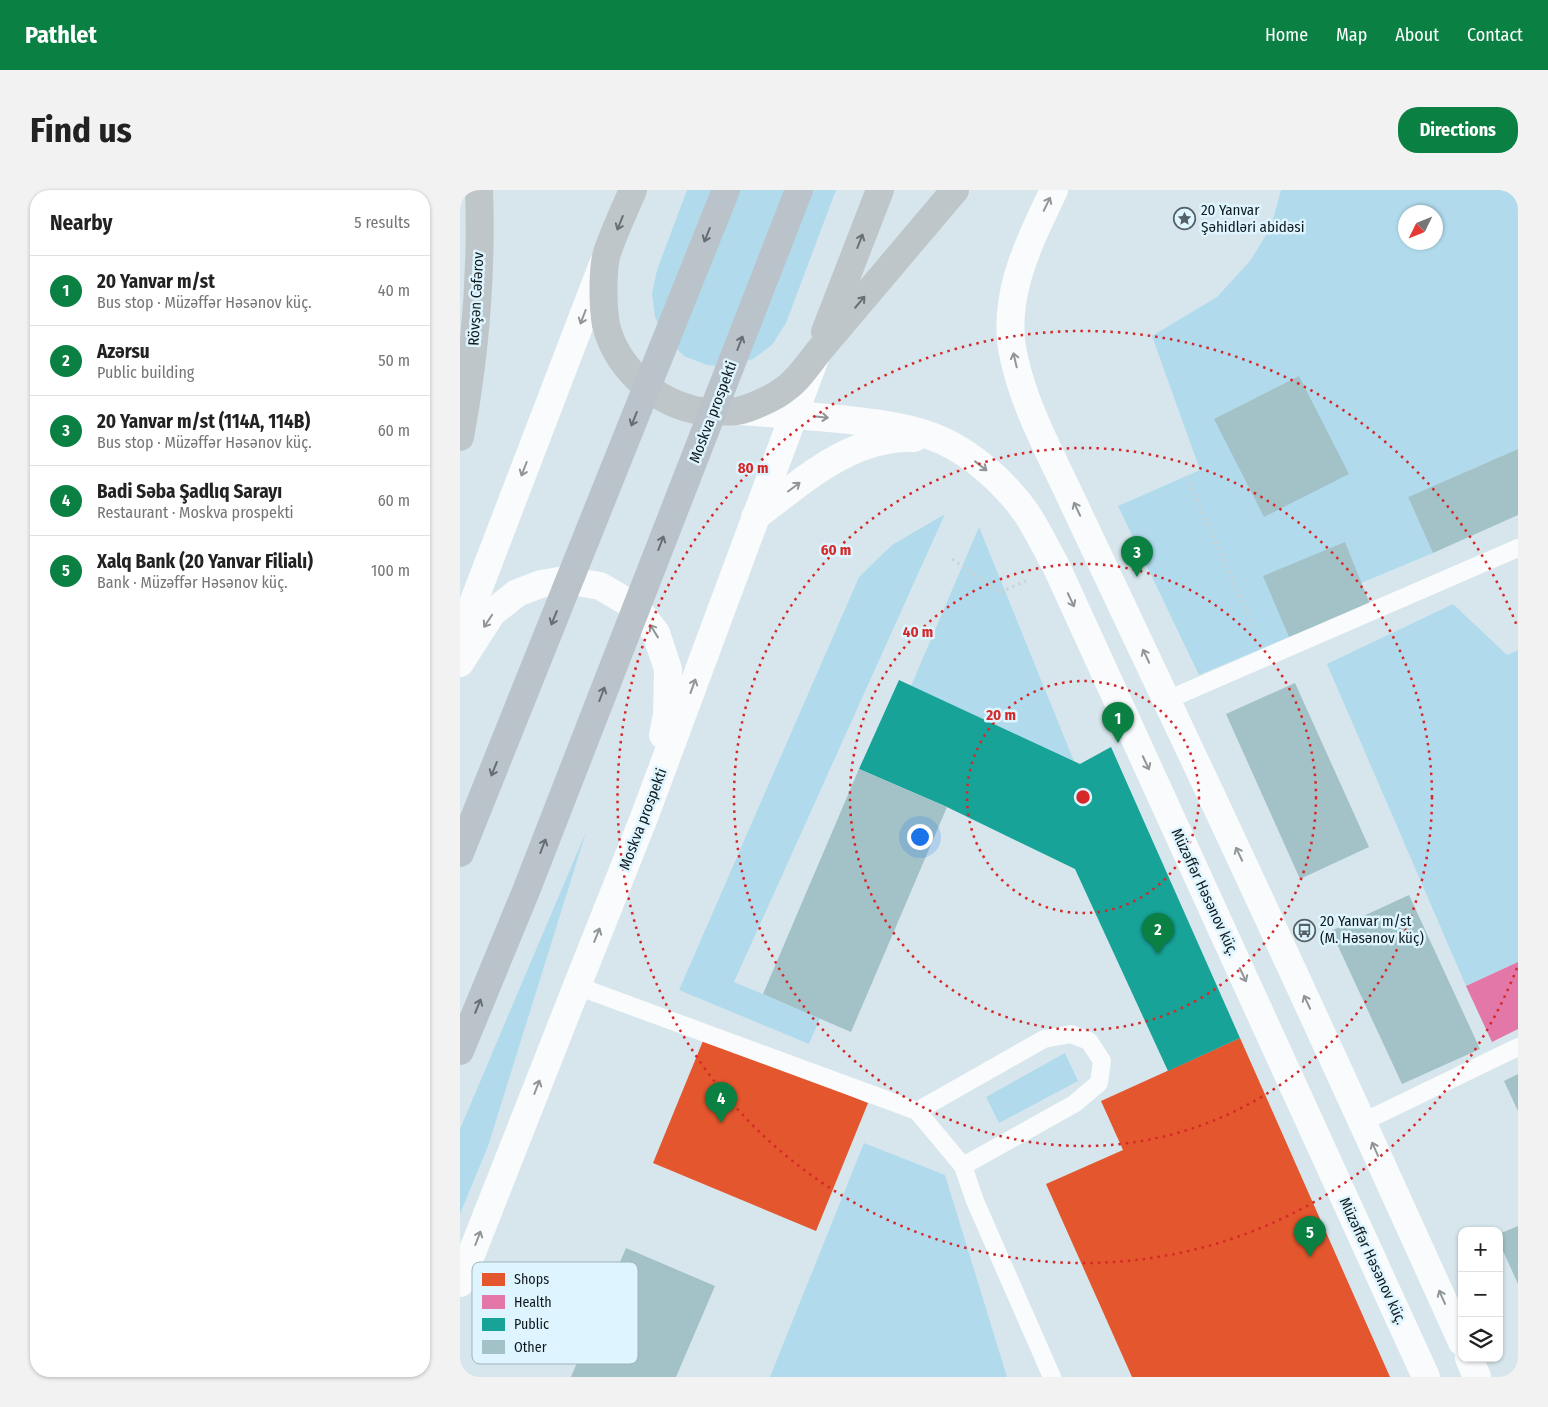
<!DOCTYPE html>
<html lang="en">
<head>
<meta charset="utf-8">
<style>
	body { margin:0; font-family:"Fira Sans Condensed",sans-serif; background:#f2f2f2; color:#222 }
	.controls { position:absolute; right:15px; bottom:15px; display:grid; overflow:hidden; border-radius:10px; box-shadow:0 1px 4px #0004 }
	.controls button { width:45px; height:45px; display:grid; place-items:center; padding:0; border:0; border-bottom:1px solid #e0e0e0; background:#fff; color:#222; font:25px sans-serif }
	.compass { position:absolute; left:938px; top:15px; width:45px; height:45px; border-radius:50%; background:#fff; box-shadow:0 1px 4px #0004; rotate:227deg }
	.you { position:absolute; left:459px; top:646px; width:18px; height:18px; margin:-12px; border:4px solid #fff; border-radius:50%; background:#1a73e8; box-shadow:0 0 0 8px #1a73e833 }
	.badge { display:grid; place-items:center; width:32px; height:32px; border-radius:50%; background:#0b8043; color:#fff; font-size:16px; font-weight:700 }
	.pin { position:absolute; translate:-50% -41px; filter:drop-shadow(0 1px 2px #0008) }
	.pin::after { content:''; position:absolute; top:26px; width:18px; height:15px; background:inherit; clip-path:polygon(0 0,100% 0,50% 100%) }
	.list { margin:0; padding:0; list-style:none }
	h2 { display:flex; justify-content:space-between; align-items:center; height:65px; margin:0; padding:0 20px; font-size:21px }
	h2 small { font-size:16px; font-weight:400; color:#767676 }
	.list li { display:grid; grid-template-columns:32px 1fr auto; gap:15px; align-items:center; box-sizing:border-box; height:70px; padding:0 20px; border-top:1px solid #e0e0e0 }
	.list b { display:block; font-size:19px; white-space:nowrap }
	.list p { margin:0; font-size:16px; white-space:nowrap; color:#767676 }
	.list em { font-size:16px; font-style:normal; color:#767676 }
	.icon { flex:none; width:28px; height:28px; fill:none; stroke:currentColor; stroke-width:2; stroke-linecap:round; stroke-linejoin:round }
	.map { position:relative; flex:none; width:1058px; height:1187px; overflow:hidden; border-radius:20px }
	header { display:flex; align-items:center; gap:30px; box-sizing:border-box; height:70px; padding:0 25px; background:#0b8043; color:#fff }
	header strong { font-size:24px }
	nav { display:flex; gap:28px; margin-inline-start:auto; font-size:18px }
	.intro { display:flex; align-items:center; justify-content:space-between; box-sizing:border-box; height:120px; padding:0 30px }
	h1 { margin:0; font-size:35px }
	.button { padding:12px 22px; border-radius:20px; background:#0b8043; color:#fff; font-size:18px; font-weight:700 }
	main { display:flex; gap:30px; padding:0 30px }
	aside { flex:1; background:#fff; border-radius:20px; box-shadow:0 1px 4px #0004 }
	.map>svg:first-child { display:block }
	.green { fill:#b1dbed; fill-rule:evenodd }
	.shops { fill:#e4572e }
	.health { fill:#e377a8 }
	.public { fill:#17a398 }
	.building { fill:#a2c2c7 }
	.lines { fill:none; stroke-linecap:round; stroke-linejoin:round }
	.path { stroke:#ced2d3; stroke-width:3; stroke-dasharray:2.5 4; stroke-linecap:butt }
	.lane { stroke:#f9fbfc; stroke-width:18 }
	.secondary { stroke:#f9fbfc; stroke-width:28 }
	.primary { stroke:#bec6ca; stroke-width:28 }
	.highway { stroke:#bbc3ca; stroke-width:28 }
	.oneway { stroke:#909698 }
	.oneway2 { stroke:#677074 }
	.oneway3 { stroke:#666e74 }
	.ring { fill:none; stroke:#d62828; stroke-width:2.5; stroke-dasharray:2.5 5 }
	.labels { text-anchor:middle; stroke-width:5; stroke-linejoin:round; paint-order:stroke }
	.poi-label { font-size:15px; fill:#101a1e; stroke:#def5ff; text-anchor:start }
	.street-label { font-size:15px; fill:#101a1e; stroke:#def5ff }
	.key { fill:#def5ff; stroke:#a0b3bc; stroke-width:1 }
	.key-label { font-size:14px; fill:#101a1e }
	.centre { fill:#d62828; stroke:#def5ff; stroke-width:2.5 }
	.ring-label { font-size:15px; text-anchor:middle; font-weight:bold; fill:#d62828; stroke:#def5ff; stroke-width:5; stroke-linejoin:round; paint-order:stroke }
</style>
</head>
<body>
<header>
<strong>Pathlet</strong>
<nav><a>Home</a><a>Map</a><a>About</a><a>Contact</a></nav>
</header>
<div class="intro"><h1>Find us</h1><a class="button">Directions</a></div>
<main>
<aside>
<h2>Nearby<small>5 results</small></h2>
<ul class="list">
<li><span class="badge">1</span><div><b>20 Yanvar m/st</b><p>Bus stop · Müzəffər Həsənov küç.</p></div><em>40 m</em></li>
<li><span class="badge">2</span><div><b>Azərsu</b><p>Public building</p></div><em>50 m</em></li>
<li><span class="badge">3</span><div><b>20 Yanvar m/st (114A, 114B)</b><p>Bus stop · Müzəffər Həsənov küç.</p></div><em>60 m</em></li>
<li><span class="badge">4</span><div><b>Badi Səba Şadlıq Sarayı</b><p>Restaurant · Moskva prospekti</p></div><em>60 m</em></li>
<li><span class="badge">5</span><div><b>Xalq Bank (20 Yanvar Filialı)</b><p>Bank · Müzəffər Həsənov küç.</p></div><em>100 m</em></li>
</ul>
</aside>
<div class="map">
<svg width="1058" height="1187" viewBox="0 0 1058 1187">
	<rect width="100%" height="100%" fill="#d6e6ec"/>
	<!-- green -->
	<g class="green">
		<polygon points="227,0 376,0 326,133 312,155 293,169 264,177 247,175 224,166 204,146 195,127 192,104 197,80"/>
		<path d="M821,0H1058V259L948,307L973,363L901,393L885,353L804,386L829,447L739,485L658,316L740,280L692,146L757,107L790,71L811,37ZM946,22H976V52H946Z"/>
		<polygon points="485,324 274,792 360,828 349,854 219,800 399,387 432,355"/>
		<polygon points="519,337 614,571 451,496"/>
		<polygon points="993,414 1047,465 1058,460 1058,772 1006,796 867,474"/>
		<polygon points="126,642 28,956 0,1024 0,939"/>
		<polygon points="605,863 618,891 539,933 526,907"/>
		<polygon points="404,953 485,985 547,1187 310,1187"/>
	</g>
	<!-- shops -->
	<g class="shops">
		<polygon points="245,846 408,913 356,1041 193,973"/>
		<polygon points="780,848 930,1187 672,1187 586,994 663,960 641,911"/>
	</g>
	<!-- health -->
	<polygon class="health" points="1058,772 1058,839 1032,852 1006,796"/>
	<!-- public -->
	<polygon class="public" points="439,490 620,574 651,557 780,848 708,881 615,679 487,617 399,579"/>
	<!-- building -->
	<g class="building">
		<polygon points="839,186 889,284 804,327 754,229"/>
		<polygon points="1058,259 1058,325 973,363 948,307"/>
		<polygon points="885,352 910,414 829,447 803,386"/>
		<polygon points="835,493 909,657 840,689 766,524"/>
		<polygon points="399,579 487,617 391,842 303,804"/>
		<polygon points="949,705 1020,859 942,894 871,741"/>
		<polygon points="1058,884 1058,921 1044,891"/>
		<polygon points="1058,1036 1058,1094 1039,1052 1039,1044"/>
		<polygon points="166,1058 255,1096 216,1187 111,1187"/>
	</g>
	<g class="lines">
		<!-- path -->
		<g class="path">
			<polyline points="726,286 795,440"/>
			<polyline points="492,369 540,402 566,391"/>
		</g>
		<!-- lane -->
		<g class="lane">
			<polyline points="707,510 1058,358"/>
			<polyline points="117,796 457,921 503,976 515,1011 592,1187"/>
			<polyline points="457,921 584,849 611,844 629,851 642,871 639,893 614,914 503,976"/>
			<polyline points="903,932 1058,857"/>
		</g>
		<!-- secondary -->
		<g class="secondary">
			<path d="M594,0C569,53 540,108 554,168C565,218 590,263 611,308C642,373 673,438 703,503C805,718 904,935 1002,1152"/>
			<path d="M277,221C312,223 346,226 380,229C415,233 449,236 481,250C513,264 547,295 567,324C578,341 587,360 597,378L966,1187"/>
			<path d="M295,327C343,291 390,246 454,248"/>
			<polyline points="0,447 143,74"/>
			<polyline points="0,473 32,423 57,403 81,394 105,390 140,396 176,417 196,443 208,479 207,525 203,545"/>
			<polyline points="0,1093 117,796 185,625 355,168"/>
			<polyline points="1009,1168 1017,1187"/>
		</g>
		<!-- primary -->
		<g class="primary">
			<path d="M173,0C164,21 154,42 147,63C142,80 143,118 146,135C156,176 192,209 231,219C239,222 268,222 277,221C289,219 316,207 325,199C338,190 348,175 358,162L495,0"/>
			<polyline points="365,142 420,0"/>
			<path d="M0,247C15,166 22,83 19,0"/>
		</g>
		<!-- highway -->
		<g class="highway">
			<polyline points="0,663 266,0"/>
			<polyline points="0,861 66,701 339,0"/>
		</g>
	</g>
	<!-- one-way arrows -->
	<defs><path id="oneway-shaft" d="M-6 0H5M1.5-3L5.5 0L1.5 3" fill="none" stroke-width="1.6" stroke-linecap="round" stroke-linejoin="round" transform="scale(1.25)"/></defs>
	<g class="oneway">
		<use href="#oneway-shaft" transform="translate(587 14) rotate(-64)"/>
		<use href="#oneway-shaft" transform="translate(123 127) rotate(111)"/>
		<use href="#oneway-shaft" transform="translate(555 170) rotate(-103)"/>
		<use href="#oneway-shaft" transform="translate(361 227) rotate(6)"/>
		<use href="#oneway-shaft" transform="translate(521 276) rotate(38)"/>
		<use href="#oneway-shaft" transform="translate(64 279) rotate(111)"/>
		<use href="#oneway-shaft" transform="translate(334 297) rotate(-37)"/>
		<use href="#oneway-shaft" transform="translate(617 319) rotate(-115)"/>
		<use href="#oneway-shaft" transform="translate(611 410) rotate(65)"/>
		<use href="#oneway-shaft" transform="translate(28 431) rotate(124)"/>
		<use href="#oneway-shaft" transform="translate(194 441) rotate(-122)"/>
		<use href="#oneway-shaft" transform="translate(686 466) rotate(-115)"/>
		<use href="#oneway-shaft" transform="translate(233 496) rotate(-70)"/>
		<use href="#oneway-shaft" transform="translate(686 573) rotate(65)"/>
		<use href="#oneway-shaft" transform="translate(779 664) rotate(-115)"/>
		<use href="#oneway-shaft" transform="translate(137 745) rotate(-68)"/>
		<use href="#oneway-shaft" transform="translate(783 785) rotate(65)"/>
		<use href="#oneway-shaft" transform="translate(847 812) rotate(-115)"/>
		<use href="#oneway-shaft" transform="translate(77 897) rotate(-69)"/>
		<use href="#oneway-shaft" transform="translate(915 959) rotate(-114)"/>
		<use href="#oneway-shaft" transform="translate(18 1048) rotate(-69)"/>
		<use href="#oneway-shaft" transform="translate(982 1107) rotate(-114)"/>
	</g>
	<g class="oneway2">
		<use href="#oneway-shaft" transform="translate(160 33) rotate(112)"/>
		<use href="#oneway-shaft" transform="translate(400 51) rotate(-69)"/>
		<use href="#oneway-shaft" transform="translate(400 112) rotate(-50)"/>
	</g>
	<g class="oneway3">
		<use href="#oneway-shaft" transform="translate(247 45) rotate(112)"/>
		<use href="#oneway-shaft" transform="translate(280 153) rotate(-69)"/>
		<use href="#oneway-shaft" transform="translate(174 229) rotate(112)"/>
		<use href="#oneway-shaft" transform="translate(201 353) rotate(-69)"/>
		<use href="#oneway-shaft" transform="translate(94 428) rotate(112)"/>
		<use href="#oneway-shaft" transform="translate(142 504) rotate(-69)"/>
		<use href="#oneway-shaft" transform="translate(34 579) rotate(112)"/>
		<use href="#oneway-shaft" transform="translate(83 656) rotate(-69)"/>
		<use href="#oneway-shaft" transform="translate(18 816) rotate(-68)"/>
	</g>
	<!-- distance rings -->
	<g class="ring">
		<circle cx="623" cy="607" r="116"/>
		<circle cx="623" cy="607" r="233"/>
		<circle cx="623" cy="607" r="349"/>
		<path d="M1057 778A466 466 0 1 1 1057 436"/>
	</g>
	<!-- icons -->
	<defs>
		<symbol id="sight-ring" viewBox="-11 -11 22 22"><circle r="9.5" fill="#def5ff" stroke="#556166" stroke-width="1.5"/><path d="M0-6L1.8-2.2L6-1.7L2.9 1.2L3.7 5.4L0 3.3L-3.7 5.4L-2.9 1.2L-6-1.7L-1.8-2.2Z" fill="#556166"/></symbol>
		<symbol id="bus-ring" viewBox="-11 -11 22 22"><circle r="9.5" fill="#def5ff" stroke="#556166" stroke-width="1.5"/><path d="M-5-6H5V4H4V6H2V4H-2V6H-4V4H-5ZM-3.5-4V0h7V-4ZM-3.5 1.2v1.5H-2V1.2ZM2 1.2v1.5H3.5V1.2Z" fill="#556166"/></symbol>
	</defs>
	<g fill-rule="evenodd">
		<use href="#sight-ring" x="712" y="16" width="25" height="25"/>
		<use href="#bus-ring" x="832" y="728" width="25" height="25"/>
	</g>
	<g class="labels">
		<!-- poi labels -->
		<g class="poi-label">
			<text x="741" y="25">20 Yanvar<tspan x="741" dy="17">Şəhidləri abidəsi</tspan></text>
			<text x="860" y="736">20 Yanvar m/st<tspan x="860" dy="17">(M. Həsənov küç)</tspan></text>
		</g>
		<!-- street labels -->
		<g class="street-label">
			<text transform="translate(16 109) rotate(-87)" y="5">Rövşən Cəfərov</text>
			<text transform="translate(253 222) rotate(-69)" y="5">Moskva prospekti</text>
			<text transform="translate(183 629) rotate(-69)" y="5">Moskva prospekti</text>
			<text transform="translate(745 702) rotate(65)" y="5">Müzəffər Həsənov küç.</text>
			<text transform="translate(913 1071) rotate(65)" y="5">Müzəffər Həsənov küç.</text>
		</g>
	</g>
	<!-- legend -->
	<rect x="12" y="1072" width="166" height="102" rx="8" class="key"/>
	<rect x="22" y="1083" width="23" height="13" fill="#e4572e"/>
	<rect x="22" y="1105" width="23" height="14" fill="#e377a8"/>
	<rect x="22" y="1128" width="23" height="13" fill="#17a398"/>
	<rect x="22" y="1150" width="23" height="14" fill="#a2c2c7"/>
	<g class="key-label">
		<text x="54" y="1094">Shops</text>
		<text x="54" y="1117">Health</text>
		<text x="54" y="1139">Public</text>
		<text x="54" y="1162">Other</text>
	</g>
	<circle cx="623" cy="607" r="8" class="centre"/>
	<g class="ring-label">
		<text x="293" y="283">80 m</text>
		<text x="376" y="365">60 m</text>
		<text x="458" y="447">40 m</text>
		<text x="541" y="530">20 m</text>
	</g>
</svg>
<div class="controls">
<button>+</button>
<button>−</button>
<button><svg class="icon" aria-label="layers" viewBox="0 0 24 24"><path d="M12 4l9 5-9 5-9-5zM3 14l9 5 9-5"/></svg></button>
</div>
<svg class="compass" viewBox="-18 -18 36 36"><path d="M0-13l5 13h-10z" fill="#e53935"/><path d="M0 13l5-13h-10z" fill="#767676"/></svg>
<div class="you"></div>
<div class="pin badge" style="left:658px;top:553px">1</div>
<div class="pin badge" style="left:698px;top:764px">2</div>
<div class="pin badge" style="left:677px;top:387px">3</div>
<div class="pin badge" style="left:261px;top:933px">4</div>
<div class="pin badge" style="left:850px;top:1067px">5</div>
</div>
</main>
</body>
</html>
